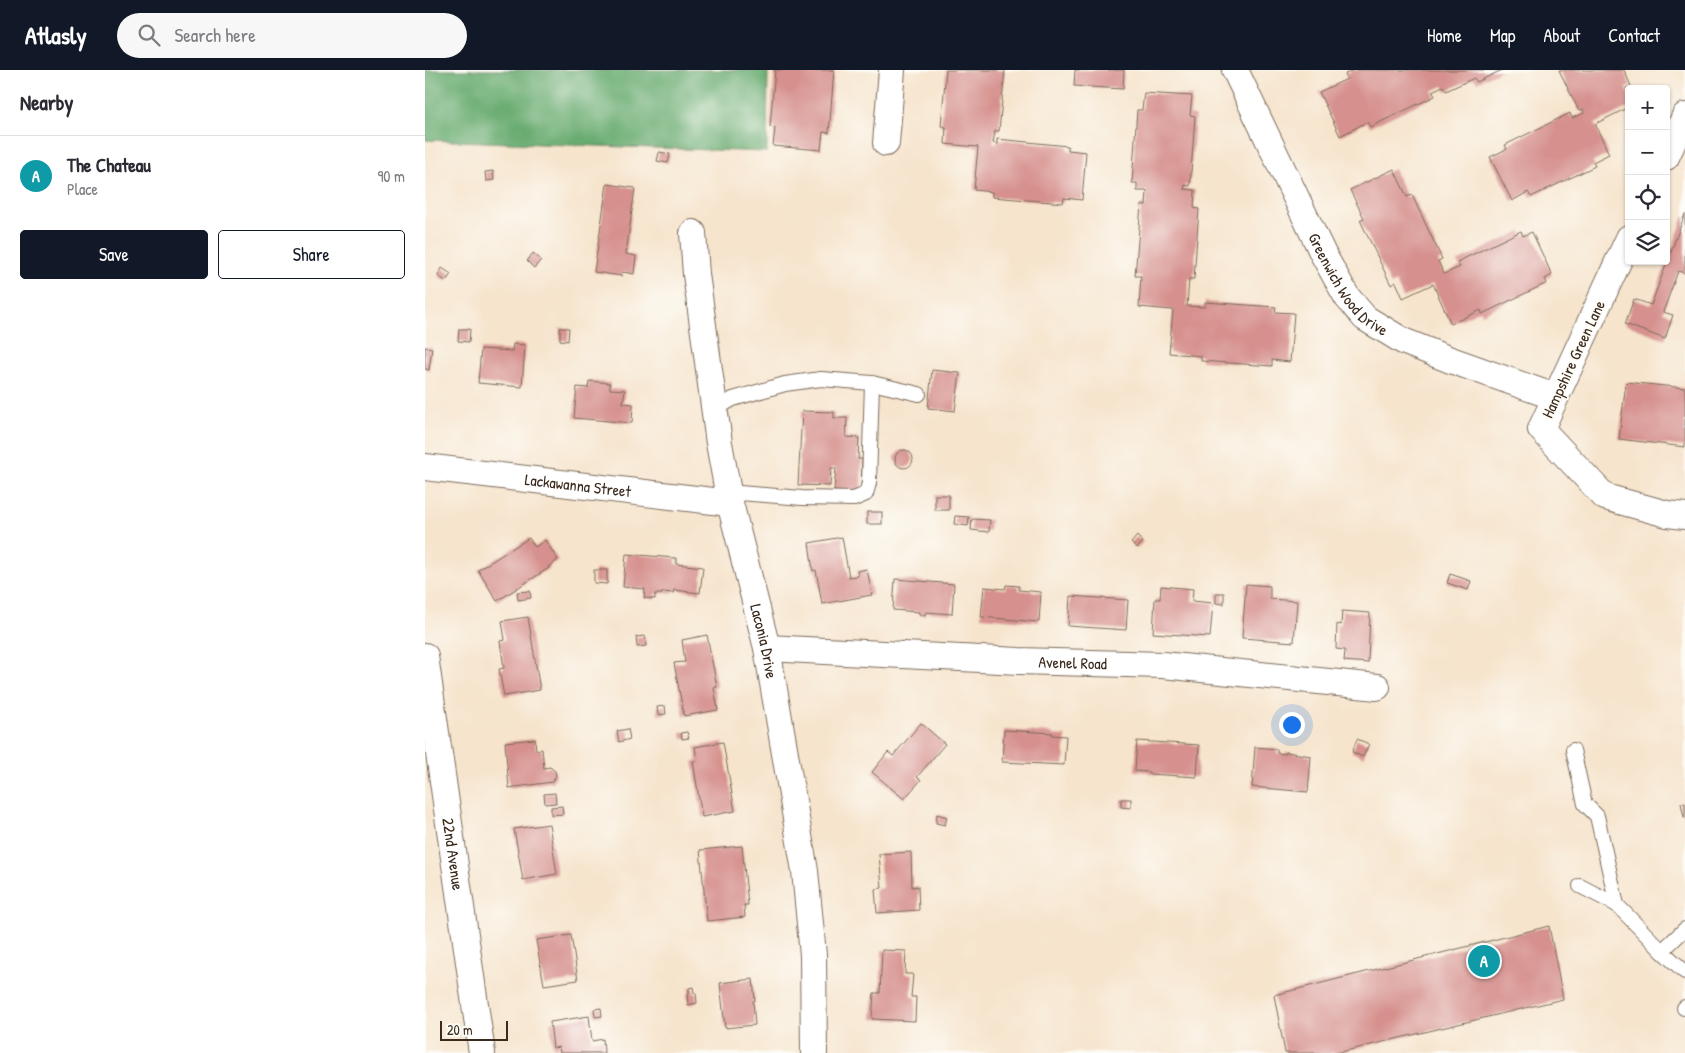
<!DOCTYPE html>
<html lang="en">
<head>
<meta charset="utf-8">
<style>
	body { margin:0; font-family:"Patrick Hand",sans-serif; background:#f7f7f7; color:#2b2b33 }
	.controls { position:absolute; right:15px; top:15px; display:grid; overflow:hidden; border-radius:5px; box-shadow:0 1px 4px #0004 }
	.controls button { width:45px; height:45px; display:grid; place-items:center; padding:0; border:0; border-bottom:1px solid #e1e1e2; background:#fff; color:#2b2b33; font:25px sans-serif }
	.scale { position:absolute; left:15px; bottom:12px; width:68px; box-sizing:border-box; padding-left:5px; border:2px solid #3b2a1e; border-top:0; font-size:14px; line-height:18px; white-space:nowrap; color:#3b2a1e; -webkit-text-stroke:4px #fdfcf7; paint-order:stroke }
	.you { position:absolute; left:866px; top:654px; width:18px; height:18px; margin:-12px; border:4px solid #fff; border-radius:50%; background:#1a73e8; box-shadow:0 0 0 8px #1a73e833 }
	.badge { display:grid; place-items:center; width:32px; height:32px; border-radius:50%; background:#111827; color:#fff; font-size:16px; font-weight:700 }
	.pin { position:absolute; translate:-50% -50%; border:2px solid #fff; box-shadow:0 1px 5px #0006 }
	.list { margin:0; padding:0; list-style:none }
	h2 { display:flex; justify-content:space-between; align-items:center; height:65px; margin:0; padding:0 20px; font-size:21px }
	h2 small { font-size:16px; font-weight:400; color:#7c7c81 }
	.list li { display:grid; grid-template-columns:32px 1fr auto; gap:15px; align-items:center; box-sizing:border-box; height:80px; padding:0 20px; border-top:1px solid #e1e1e2 }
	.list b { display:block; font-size:19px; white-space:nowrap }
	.list p { margin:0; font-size:16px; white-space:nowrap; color:#7c7c81 }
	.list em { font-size:16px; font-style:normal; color:#7c7c81 }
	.actions { display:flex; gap:10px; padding:15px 20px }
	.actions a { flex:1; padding:11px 0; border:1px solid #111827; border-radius:5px; text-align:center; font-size:18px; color:#111827 }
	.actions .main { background:#111827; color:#fff }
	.icon { flex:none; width:28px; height:28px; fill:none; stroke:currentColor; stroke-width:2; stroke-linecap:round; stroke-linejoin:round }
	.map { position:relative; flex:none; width:1260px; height:983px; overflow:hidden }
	header { display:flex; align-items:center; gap:30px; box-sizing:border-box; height:70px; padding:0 25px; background:#111827; color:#fff }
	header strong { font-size:24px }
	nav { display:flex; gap:28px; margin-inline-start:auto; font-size:18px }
	.search { width:350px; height:45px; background:#f7f7f7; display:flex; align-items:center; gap:12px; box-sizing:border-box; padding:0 18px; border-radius:28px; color:#7c7c81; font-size:19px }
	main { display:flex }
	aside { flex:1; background:#fff }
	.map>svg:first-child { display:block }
	.forest { fill:#69ac71; stroke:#526b48 }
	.building { fill:#d6908d }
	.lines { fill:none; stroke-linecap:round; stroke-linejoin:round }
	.lane-casing { stroke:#7c6b5b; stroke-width:16 }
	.street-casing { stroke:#7c6b5b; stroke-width:28 }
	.lane { stroke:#fff; stroke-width:14 }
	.street { stroke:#fff; stroke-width:26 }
	.labels { text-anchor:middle; stroke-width:4; stroke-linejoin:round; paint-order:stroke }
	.street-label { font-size:16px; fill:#3b2a1e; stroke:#fdfcf7 }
</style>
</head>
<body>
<header>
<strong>Atlasly</strong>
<div class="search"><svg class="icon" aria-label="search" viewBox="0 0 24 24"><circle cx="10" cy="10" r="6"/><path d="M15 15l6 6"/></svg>Search here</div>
<nav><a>Home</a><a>Map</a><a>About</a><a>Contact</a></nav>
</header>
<main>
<aside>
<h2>Nearby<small></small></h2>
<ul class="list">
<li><span class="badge" style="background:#0f9aa8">A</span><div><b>The Chateau</b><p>Place</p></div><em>90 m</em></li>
</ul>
<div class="actions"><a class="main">Save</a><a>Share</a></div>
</aside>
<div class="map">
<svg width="1260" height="983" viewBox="0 0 1260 983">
	<rect width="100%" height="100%" fill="#fdfcf7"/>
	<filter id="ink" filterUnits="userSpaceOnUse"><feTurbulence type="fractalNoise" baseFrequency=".02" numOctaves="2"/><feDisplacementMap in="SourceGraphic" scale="10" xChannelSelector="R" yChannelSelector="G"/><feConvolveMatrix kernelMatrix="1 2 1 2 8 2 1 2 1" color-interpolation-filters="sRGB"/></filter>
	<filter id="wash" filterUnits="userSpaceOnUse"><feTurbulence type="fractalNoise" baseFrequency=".0096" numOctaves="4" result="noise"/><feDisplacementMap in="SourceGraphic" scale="20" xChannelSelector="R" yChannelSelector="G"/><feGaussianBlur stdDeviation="1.12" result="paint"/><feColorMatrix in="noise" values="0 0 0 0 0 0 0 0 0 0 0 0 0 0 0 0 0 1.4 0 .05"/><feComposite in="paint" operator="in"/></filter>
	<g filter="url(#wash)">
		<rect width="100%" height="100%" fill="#f6e4cc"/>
		<!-- forest -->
		<polygon class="forest" points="0,0 343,0 342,82 0,70"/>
		<g id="blocks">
			<!-- building -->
			<g class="building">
				<polygon points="350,0 409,0 404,63 398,62 396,80 348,76 350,58 345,57"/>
				<polygon points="521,0 580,0 574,61 570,61 568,73 572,74 572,69 643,76 643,80 661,82 657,130 639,128 638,133 567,127 567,122 549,120 553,77 520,74 521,57 516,56"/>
				<polygon points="650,0 699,0 698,19 649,16"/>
				<polygon points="929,0 1077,0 1052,12 1049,8 1021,21 1018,16 1007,21 1010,26 945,57 942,52 915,66 894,22 922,9 920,4"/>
				<polygon points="1134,0 1199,0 1206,16 1201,18 1204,24 1204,37 1170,54 1184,84 1168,92 1170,96 1106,127 1103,122 1087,131 1065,87 1082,79 1080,75 1145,43 1147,48 1159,43 1158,39 1154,41"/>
				<polygon points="719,23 767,26 765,45 770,46 765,116 760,115 759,119 770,120 769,138 774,139 769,209 764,209 762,236 780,237 780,232 851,237 850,242 869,243 865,292 847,290 847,296 776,291 776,286 744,283 748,240 714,237 716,206 710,206 716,135 721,135 722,121 712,121 712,113 707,113 712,40 717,40"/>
				<polygon points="234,82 245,84 243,93 232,91"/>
				<polygon points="969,99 982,127 987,125 1017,189 1013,191 1019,204 1035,197 1032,192 1096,161 1098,166 1107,162 1127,205 1120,209 1122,213 1057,244 1056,240 1026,254 1008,214 978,228 971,212 966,215 935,150 939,148 925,120"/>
				<polygon points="68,101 69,110 61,111 60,102"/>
				<polygon points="182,114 210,118 201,184 211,186 209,204 198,202 197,206 169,202"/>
				<polygon points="1260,144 1260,203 1253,201 1238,242 1248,245 1240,269 1200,254 1209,229 1226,235"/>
				<polygon points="108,183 116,190 109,198 102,191"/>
				<polygon points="17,198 26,204 21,211 13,206"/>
				<polygon points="135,258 144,258 143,271 135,270"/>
				<polygon points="34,259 45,259 44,272 33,271"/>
				<polygon points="88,274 100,275 97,317 53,313 56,279 87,281"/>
				<polygon points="0,277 7,278 4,300 0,299"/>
				<polygon points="507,300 535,303 530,341 503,338"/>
				<polygon points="164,311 185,313 185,319 200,320 198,333 208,334 207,353 149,348 152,317 163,318"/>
				<polygon points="1201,312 1260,318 1260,377 1194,369"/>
				<polygon points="377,341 409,342 409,348 422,348 421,367 434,368 433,389 437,389 436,423 409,421 411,398 406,398 405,416 373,415"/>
				<circle cx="479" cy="389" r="9"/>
				<rect x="510" y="425" width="14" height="15"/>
				<rect x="442" y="442" width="15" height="12"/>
				<polygon points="530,446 544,447 543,456 529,454"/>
				<polygon points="547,449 565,450 564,462 546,460"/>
				<polygon points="712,466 718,472 712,478 706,473"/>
				<polygon points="417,467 424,507 433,506 432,501 442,499 447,525 397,534 391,500 388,501 384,473"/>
				<polygon points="104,468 110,477 120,470 133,490 123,497 124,498 72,531 53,500"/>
				<polygon points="201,484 251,488 251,494 278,497 275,523 249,520 248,523 238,522 237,524 230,524 230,529 219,528 220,519 198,517"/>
				<polygon points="169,500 182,500 182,514 169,513"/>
				<polygon points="1025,504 1046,511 1043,520 1022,513"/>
				<polygon points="470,509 529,514 527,544 501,542 500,545 494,545 494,542 468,540"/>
				<polygon points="821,514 845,516 845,529 872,531 869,572 817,568"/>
				<polygon points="581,515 594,516 594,520 616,522 614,552 556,547 559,517 580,519"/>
				<polygon points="736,516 768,519 767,531 788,533 785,567 728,563 730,529 735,529"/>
				<polygon points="105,521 106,528 93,530 92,522"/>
				<polygon points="791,523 799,523 799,534 791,533"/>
				<polygon points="645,526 703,530 701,560 643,556"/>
				<polygon points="917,541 945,543 943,593 919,591 920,580 911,579 912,554 916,555"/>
				<polygon points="103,547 115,620 79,626 74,599 79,598 75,571 80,570 77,551"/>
				<polygon points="282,565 292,617 289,618 293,640 259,646 249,593 260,592 257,570"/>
				<polygon points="220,566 221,576 212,577 211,567"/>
				<polygon points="240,636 241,644 233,645 232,637"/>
				<polygon points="496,653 520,674 492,707 496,710 479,729 447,702 463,682 468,686"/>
				<polygon points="203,659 205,669 194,672 192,661"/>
				<polygon points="579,660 628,663 627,665 641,666 639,695 577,692"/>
				<polygon points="262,662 264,668 257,669 256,663"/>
				<polygon points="110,669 111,680 117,679 119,698 125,697 130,701 131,706 127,712 84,718 80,672"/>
				<polygon points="932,669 944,674 938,687 927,682"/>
				<polygon points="712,671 774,675 772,707 724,704 724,702 710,701"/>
				<polygon points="298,672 310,741 277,747 268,691 272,691 270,677"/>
				<polygon points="830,677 852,679 852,683 860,684 861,682 886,686 883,722 827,717"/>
				<polygon points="130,723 131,733 120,734 119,724"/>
				<polygon points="696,729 706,729 706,738 696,737"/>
				<polygon points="1256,733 1260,733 1260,747 1259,747"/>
				<polygon points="137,736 138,744 126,745 126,737"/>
				<polygon points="512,744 522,747 520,755 511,753"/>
				<polygon points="124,754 132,804 98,810 89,759"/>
				<polygon points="317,776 323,835 319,835 320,847 282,851 275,780"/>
				<polygon points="486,782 487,817 493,816 494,840 452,843 450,819 457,818 454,784"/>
				<polygon points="1124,856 1138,929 912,983 860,983 849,925"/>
				<polygon points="146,865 153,910 119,915 111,870"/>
				<polygon points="457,880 481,881 480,904 488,904 486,927 491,927 490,951 447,949 449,923 455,923"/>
				<polygon points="328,909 330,931 328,931 330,955 300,958 295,913"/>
				<polygon points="268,917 269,923 271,923 272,933 263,935 262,924 264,924 264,918"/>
				<polygon points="176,938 177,946 170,947 169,939"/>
				<polygon points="164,946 167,971 178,969 179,983 135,983 134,977 128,978 125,952"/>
			</g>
		</g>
	</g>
	<g filter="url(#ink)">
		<use href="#blocks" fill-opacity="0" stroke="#7c6b5b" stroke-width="1"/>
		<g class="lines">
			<defs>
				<g id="lane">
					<polyline points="289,340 308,329 360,314 396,309 447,313 494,324"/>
					<polyline points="303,422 377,428 429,429 441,424 444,413 447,313"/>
					<polyline points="1148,680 1160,734 1172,746 1192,835"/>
					<polyline points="1155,816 1192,835 1237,881"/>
					<polyline points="1260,859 1237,881 1260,902"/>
					<polyline points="1259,938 1260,937"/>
				</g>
				<g id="street">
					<path id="s1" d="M810,0L898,184L922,227L940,248L978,271L1023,289L1130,327"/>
					<polyline points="461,73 467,0"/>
					<polyline points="1241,87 1260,46"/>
					<path id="s2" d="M268,163L271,204L294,373L305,433L342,578L380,801L388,885L389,983"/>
					<polyline points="1204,168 1116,359 1180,427 1242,444 1260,446"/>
					<path id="s3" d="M0,397L305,433"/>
					<path id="s4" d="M342,578L594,591L738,595L952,617"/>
					<path id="s5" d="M0,586L57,983"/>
				</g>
			</defs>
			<!-- lane casing -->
			<use href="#lane" class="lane-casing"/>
			<!-- street casing -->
			<use href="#street" class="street-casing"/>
			<!-- lane -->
			<use href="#lane" class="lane"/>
			<!-- street -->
			<use href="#street" class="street"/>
		</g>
	</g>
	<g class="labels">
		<!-- street labels -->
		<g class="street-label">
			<text dy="6" stroke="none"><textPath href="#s1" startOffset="244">Greenwich Wood Drive</textPath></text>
			<text transform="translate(1148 289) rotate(-65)" y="6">Hampshire Green Lane</text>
			<text dy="6" stroke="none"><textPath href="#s3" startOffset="154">Lackawanna Street</textPath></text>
			<text dy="6" stroke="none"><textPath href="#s2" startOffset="415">Laconia Drive</textPath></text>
			<text dy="6" stroke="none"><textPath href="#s4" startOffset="306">Avenel Road</textPath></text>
			<text dy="6" stroke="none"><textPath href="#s5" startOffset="200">22nd Avenue</textPath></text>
		</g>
	</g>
</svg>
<div class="controls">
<button>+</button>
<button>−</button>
<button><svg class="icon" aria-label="locate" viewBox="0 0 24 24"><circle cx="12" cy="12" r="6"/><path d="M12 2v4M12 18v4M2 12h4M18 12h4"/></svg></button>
<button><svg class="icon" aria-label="layers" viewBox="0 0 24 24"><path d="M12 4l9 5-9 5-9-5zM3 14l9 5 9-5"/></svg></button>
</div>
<div class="scale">20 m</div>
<div class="you"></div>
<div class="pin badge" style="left:1059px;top:891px;background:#0f9aa8">A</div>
</div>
</main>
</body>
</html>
